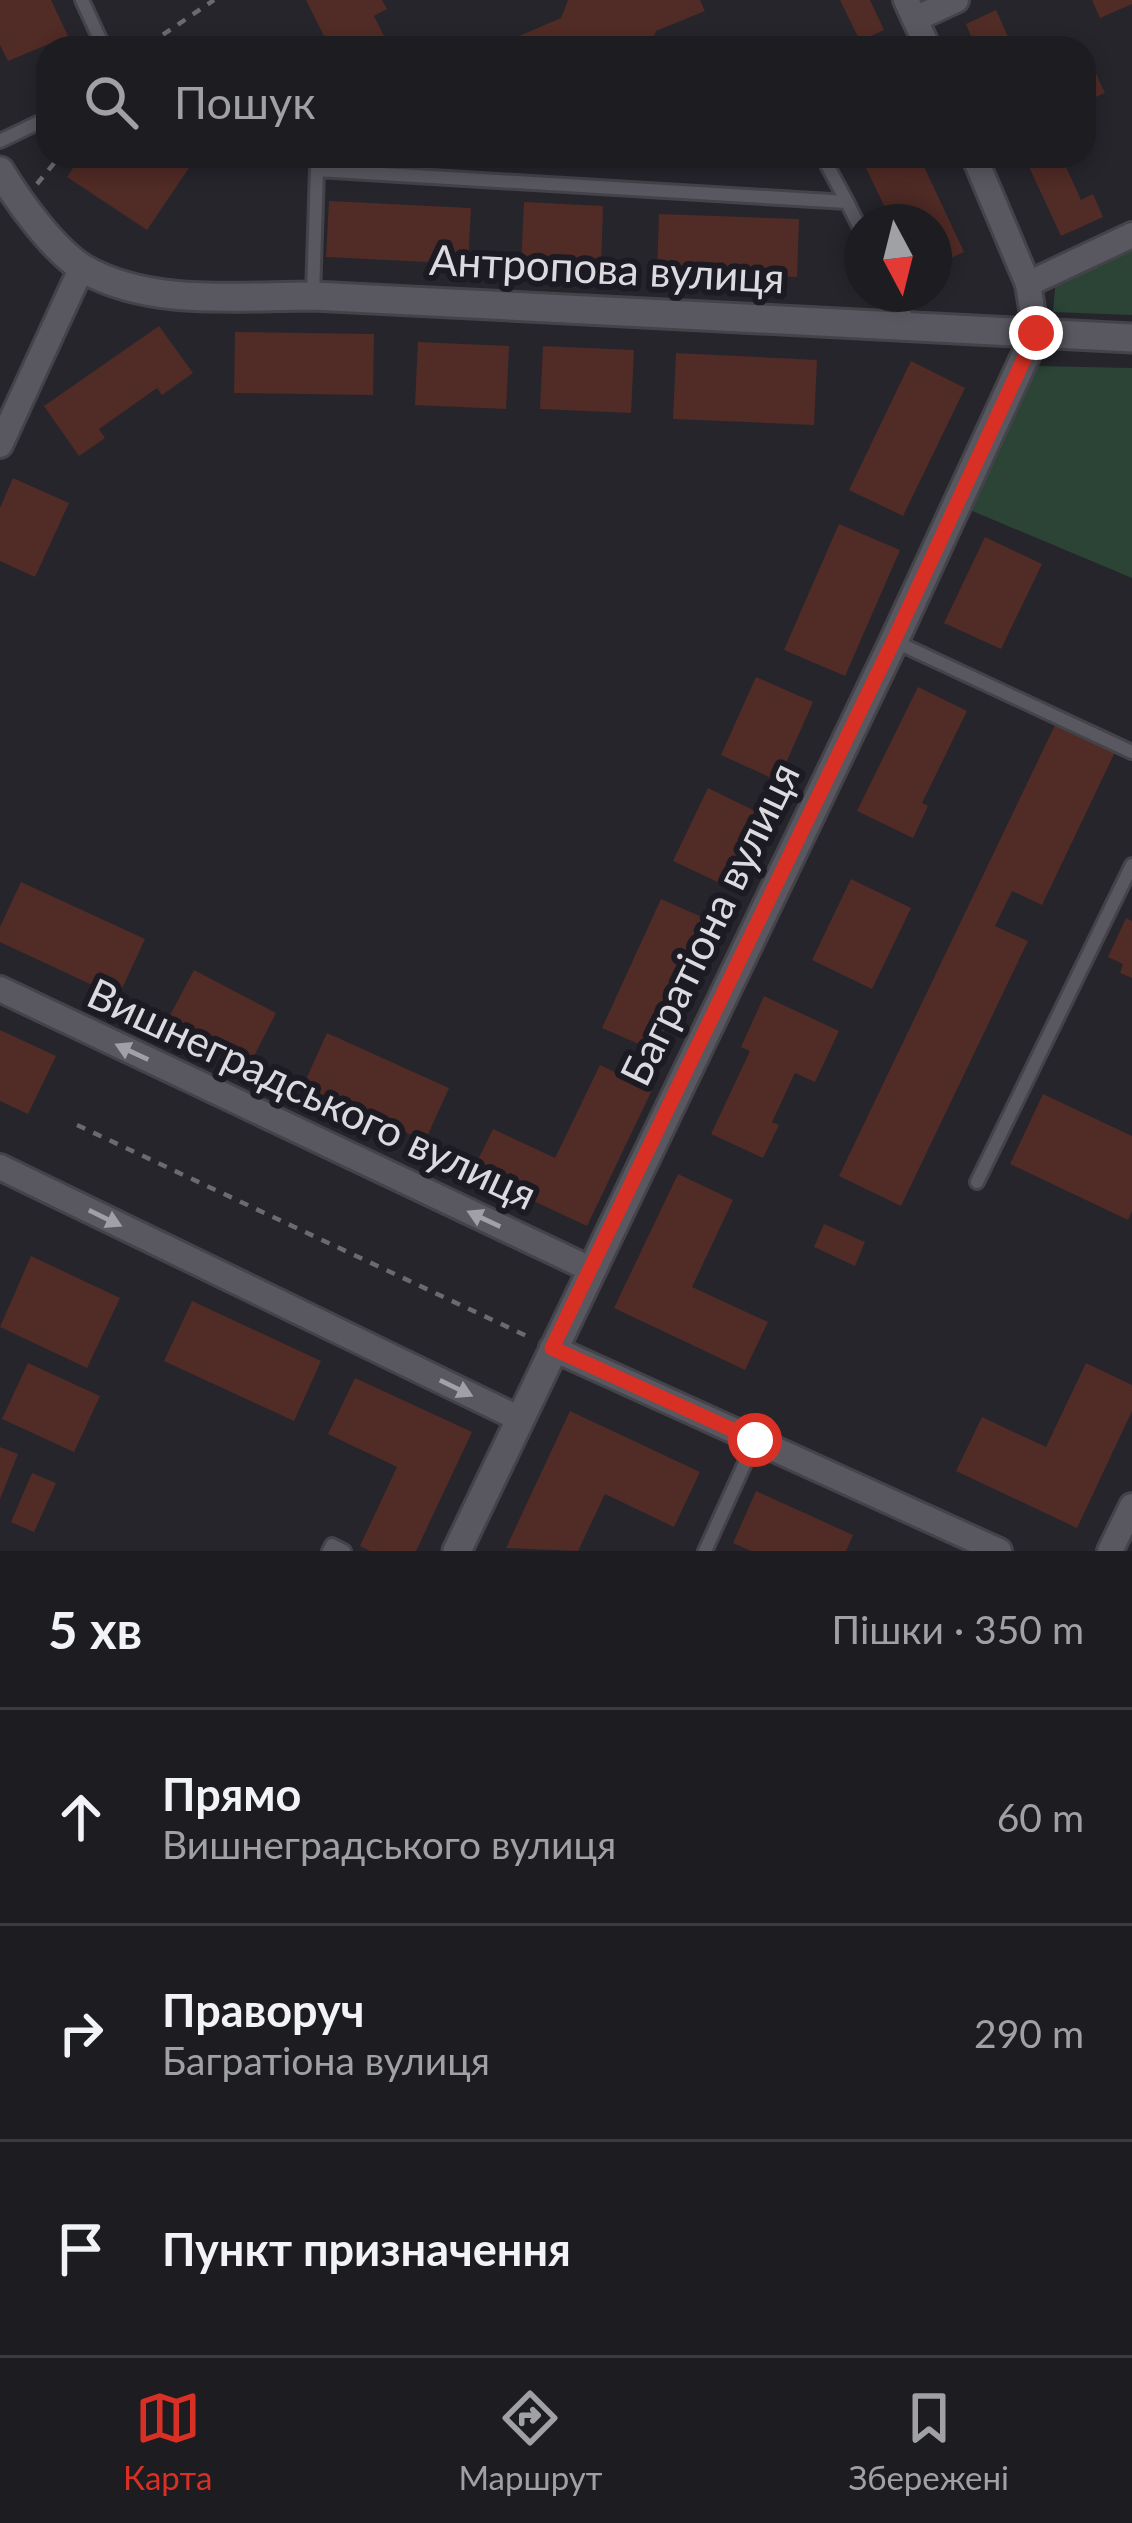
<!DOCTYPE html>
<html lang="uk">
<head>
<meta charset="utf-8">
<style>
	body { margin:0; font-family:Lato,sans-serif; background:#25252a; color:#f1f3f6 }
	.compass { position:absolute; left:844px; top:204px; width:108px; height:108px; border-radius:50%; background:#1c1c21; box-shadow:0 6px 18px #0003; rotate:173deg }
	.stop { position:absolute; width:36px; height:36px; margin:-27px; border:9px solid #d93025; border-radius:50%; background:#fff }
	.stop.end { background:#d93025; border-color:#fff; box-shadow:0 3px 12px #0008 }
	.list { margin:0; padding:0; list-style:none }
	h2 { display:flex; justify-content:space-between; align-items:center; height:156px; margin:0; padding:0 48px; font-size:51px }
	h2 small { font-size:39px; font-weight:400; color:#a0a1a5 }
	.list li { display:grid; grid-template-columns:78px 1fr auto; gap:36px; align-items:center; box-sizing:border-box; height:216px; padding:0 48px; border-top:3px solid #3a3a3f }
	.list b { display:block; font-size:45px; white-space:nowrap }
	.list p { margin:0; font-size:39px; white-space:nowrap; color:#a0a1a5 }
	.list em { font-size:39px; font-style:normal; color:#a0a1a5 }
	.icon { flex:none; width:66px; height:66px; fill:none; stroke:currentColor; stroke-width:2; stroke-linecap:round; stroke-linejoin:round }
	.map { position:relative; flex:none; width:1132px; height:1551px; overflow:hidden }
	.search { position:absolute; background:#1c1c21; box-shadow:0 6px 18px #0003; left:36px; right:36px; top:36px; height:132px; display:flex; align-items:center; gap:30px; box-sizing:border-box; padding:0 42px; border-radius:36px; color:#a0a1a5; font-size:45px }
	.sheet { height:804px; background:#1c1c21 }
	nav { display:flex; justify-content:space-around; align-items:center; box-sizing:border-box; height:168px; border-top:3px solid #3a3a3f; background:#1c1c21; font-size:33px; color:#a0a1a5 }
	nav a { display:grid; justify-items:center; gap:6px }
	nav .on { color:#d93025 }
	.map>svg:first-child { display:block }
	.green { fill:#2b4436 }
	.building { fill:#512b26 }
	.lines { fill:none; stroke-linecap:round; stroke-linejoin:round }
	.service-casing { stroke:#44434a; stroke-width:18 }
	.minor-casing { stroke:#44434a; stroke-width:30 }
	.tertiary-casing { stroke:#44434a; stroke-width:33 }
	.path { stroke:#6b6a70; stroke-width:4.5; stroke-dasharray:9 9; stroke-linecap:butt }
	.service { stroke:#595860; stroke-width:12 }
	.minor { stroke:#595860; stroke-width:24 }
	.tertiary { stroke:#595860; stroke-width:27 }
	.oneway { fill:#a0a0a6 }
	.route { stroke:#d93025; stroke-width:15 }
	.labels { text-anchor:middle; stroke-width:12; stroke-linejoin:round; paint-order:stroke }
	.street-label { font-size:42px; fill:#dbdadf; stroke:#1c1b23 }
</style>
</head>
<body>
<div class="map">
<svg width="1132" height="1551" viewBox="0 0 1132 1551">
	<rect width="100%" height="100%" fill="#26252c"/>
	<!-- green -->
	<g class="green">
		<polygon points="1132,244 1132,315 1053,312 1056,277"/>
		<polygon points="1038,366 1132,368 1132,578 970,510"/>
	</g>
	<!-- building -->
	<g class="building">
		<polygon points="0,0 51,0 68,36 8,61 0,45"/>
		<polygon points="306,0 382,0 387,9 374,16 390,48 330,48"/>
		<polygon points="568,0 700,0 705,11 656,31 650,48 522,48 517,37 561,18"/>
		<polygon points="840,0 870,0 884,30 860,41"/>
		<polygon points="1092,0 1132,0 1132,4 1100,18"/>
		<polygon points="996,10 1013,48 976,48 966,24"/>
		<polygon points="1084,48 1105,93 1084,102"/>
		<polygon points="81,156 197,156 147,230 67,177"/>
		<polygon points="885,156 919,156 964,252 934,265 934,222 892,222 865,166"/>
		<polygon points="1024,156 1061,156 1081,200 1093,194 1103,217 1061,236"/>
		<polygon points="329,201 471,208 468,264 326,257"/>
		<polygon points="524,202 603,206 601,270 521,266"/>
		<polygon points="659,214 799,219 797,277 657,272"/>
		<polygon points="159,326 193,373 162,395 157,388 99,429 105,438 79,456 44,406"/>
		<polygon points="235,332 374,334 373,395 234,393"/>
		<polygon points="418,342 509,346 506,409 415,405"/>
		<polygon points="543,346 634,350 631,413 540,409"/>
		<polygon points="676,353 817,360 814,425 673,419"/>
		<polygon points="911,361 965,388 903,516 849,490"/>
		<polygon points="13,478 69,503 35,577 0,561 0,508"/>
		<polygon points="839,524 900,550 845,676 784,650"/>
		<polygon points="985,537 1042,564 1001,649 944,623"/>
		<polygon points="756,677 813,702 778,781 721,755"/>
		<polygon points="918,687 967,711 922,803 928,806 913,838 857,811"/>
		<polygon points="1056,723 1115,752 1042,905 1012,891 995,926 1028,941 901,1206 839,1176"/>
		<polygon points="708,788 761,814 726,886 673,861"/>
		<polygon points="851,879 911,908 872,989 812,960"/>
		<polygon points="21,882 145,939 118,997 0,942 0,927"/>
		<polygon points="661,899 713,922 655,1051 602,1028"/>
		<polygon points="1126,918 1132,921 1132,978 1120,973 1123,964 1108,957"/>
		<polygon points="194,970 276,1013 251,1062 168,1019"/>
		<polygon points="764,996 839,1031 815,1082 795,1073 772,1122 779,1125 763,1158 711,1134 750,1051 741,1047"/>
		<polygon points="0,1030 56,1056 28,1114 0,1101"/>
		<polygon points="327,1033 449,1088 425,1141 303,1086"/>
		<polygon points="600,1065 652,1090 587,1226 472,1172 493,1129 555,1158"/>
		<polygon points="1043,1094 1132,1136 1132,1211 1128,1220 1010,1164"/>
		<polygon points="678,1174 733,1200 692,1287 768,1322 745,1370 614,1308"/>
		<polygon points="824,1224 865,1242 855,1266 814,1247"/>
		<polygon points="31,1256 120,1298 87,1368 0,1327"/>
		<polygon points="192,1301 321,1361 294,1421 164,1361"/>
		<polygon points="28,1363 100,1396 74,1452 2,1419"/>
		<polygon points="1086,1363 1132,1385 1132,1411 1077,1528 956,1471 982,1417 1046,1447"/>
		<polygon points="355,1378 472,1432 416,1551 370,1551 360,1546 397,1467 328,1434"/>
		<polygon points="570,1411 700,1472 674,1527 605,1494 578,1551 506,1548"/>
		<polygon points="0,1447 18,1454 0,1499"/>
		<polygon points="32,1473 56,1483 34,1532 11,1522"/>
		<polygon points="756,1491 853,1535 846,1551 751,1551 733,1543"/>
	</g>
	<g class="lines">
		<defs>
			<g id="service">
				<polyline points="82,0 104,48"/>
				<polyline points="0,141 48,118"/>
				<polyline points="825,161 847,202"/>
				<polyline points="894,294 910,324"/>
				<polyline points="313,295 317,170 847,202 862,232"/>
				<polyline points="894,641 1132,752"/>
				<polyline points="977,1182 1132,865"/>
				<polyline points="329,1551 332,1545 344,1551"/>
				<polyline points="705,1551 755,1441"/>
			</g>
			<g id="minor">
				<polyline points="906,0 928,48"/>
				<polyline points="915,19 956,0"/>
				<polyline points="974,156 1028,284 1036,333"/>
				<polyline points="1028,284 1132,235"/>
				<polyline points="0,445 82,267"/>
				<polyline points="0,989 590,1269"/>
				<polyline points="0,1167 520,1419"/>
				<polyline points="552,1348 999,1551"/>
				<polyline points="1110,1551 1132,1506"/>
			</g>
			<g id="tertiary">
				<path d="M0,171C19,202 53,250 84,269C151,307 239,296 313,296L1132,338"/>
				<polyline points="457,1551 894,641 1036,333"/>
			</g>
		</defs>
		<!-- service casing -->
		<use href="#service" class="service-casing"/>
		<!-- minor casing -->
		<use href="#minor" class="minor-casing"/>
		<!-- tertiary casing -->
		<use href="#tertiary" class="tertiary-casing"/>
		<!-- path -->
		<g class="path">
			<polyline points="151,48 161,36 214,0"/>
			<polyline points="37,184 60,156"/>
			<polyline points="77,1125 531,1338"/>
		</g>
		<!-- service -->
		<use href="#service" class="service"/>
		<!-- minor -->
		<use href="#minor" class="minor"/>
		<!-- tertiary -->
		<use href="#tertiary" class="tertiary"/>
	</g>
	<!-- one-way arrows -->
	<defs><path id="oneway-solid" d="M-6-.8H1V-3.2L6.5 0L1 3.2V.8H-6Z" transform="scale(3)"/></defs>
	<g class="oneway">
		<use href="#oneway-solid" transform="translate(132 1052) rotate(-155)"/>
		<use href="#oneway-solid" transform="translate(105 1218) rotate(26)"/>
		<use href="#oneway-solid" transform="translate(484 1219) rotate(-155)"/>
		<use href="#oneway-solid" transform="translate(456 1388) rotate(26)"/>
	</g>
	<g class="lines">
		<!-- route -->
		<polyline class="route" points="755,1440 552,1348 894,640 1036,333"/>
	</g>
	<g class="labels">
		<!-- street labels -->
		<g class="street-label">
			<text transform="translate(607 269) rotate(3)" y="15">Антропова вулиця</text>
			<text transform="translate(710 924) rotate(-64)" y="15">Багратіона вулиця</text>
			<text transform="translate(312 1094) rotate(25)" y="15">Вишнеградського вулиця</text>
		</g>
	</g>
</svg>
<svg class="compass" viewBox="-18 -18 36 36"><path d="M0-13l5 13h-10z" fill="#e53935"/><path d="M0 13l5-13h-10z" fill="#a0a1a5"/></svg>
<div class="stop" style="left:755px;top:1440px"></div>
<div class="stop end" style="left:1036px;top:333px"></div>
<div class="search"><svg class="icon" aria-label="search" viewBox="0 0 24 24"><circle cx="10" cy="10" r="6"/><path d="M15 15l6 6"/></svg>Пошук</div>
</div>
<section class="sheet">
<h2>5 хв<small>Пішки · 350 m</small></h2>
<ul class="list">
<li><svg class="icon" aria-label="ahead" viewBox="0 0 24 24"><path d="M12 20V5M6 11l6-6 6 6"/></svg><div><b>Прямо</b><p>Вишнеградського вулиця</p></div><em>60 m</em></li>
<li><svg class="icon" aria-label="right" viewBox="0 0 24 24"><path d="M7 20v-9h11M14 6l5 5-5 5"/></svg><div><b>Праворуч</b><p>Багратіона вулиця</p></div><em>290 m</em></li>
<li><svg class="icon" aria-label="arrive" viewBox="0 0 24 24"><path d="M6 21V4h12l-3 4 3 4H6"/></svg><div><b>Пункт призначення</b></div></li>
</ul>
</section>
<nav>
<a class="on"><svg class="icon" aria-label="map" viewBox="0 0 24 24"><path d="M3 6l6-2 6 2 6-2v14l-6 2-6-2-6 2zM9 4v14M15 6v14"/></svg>Карта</a>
<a><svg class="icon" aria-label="directions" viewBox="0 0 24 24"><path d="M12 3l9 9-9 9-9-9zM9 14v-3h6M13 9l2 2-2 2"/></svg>Маршрут</a>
<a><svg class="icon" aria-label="saved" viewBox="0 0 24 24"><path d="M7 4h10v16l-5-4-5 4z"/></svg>Збережені</a>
</nav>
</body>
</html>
